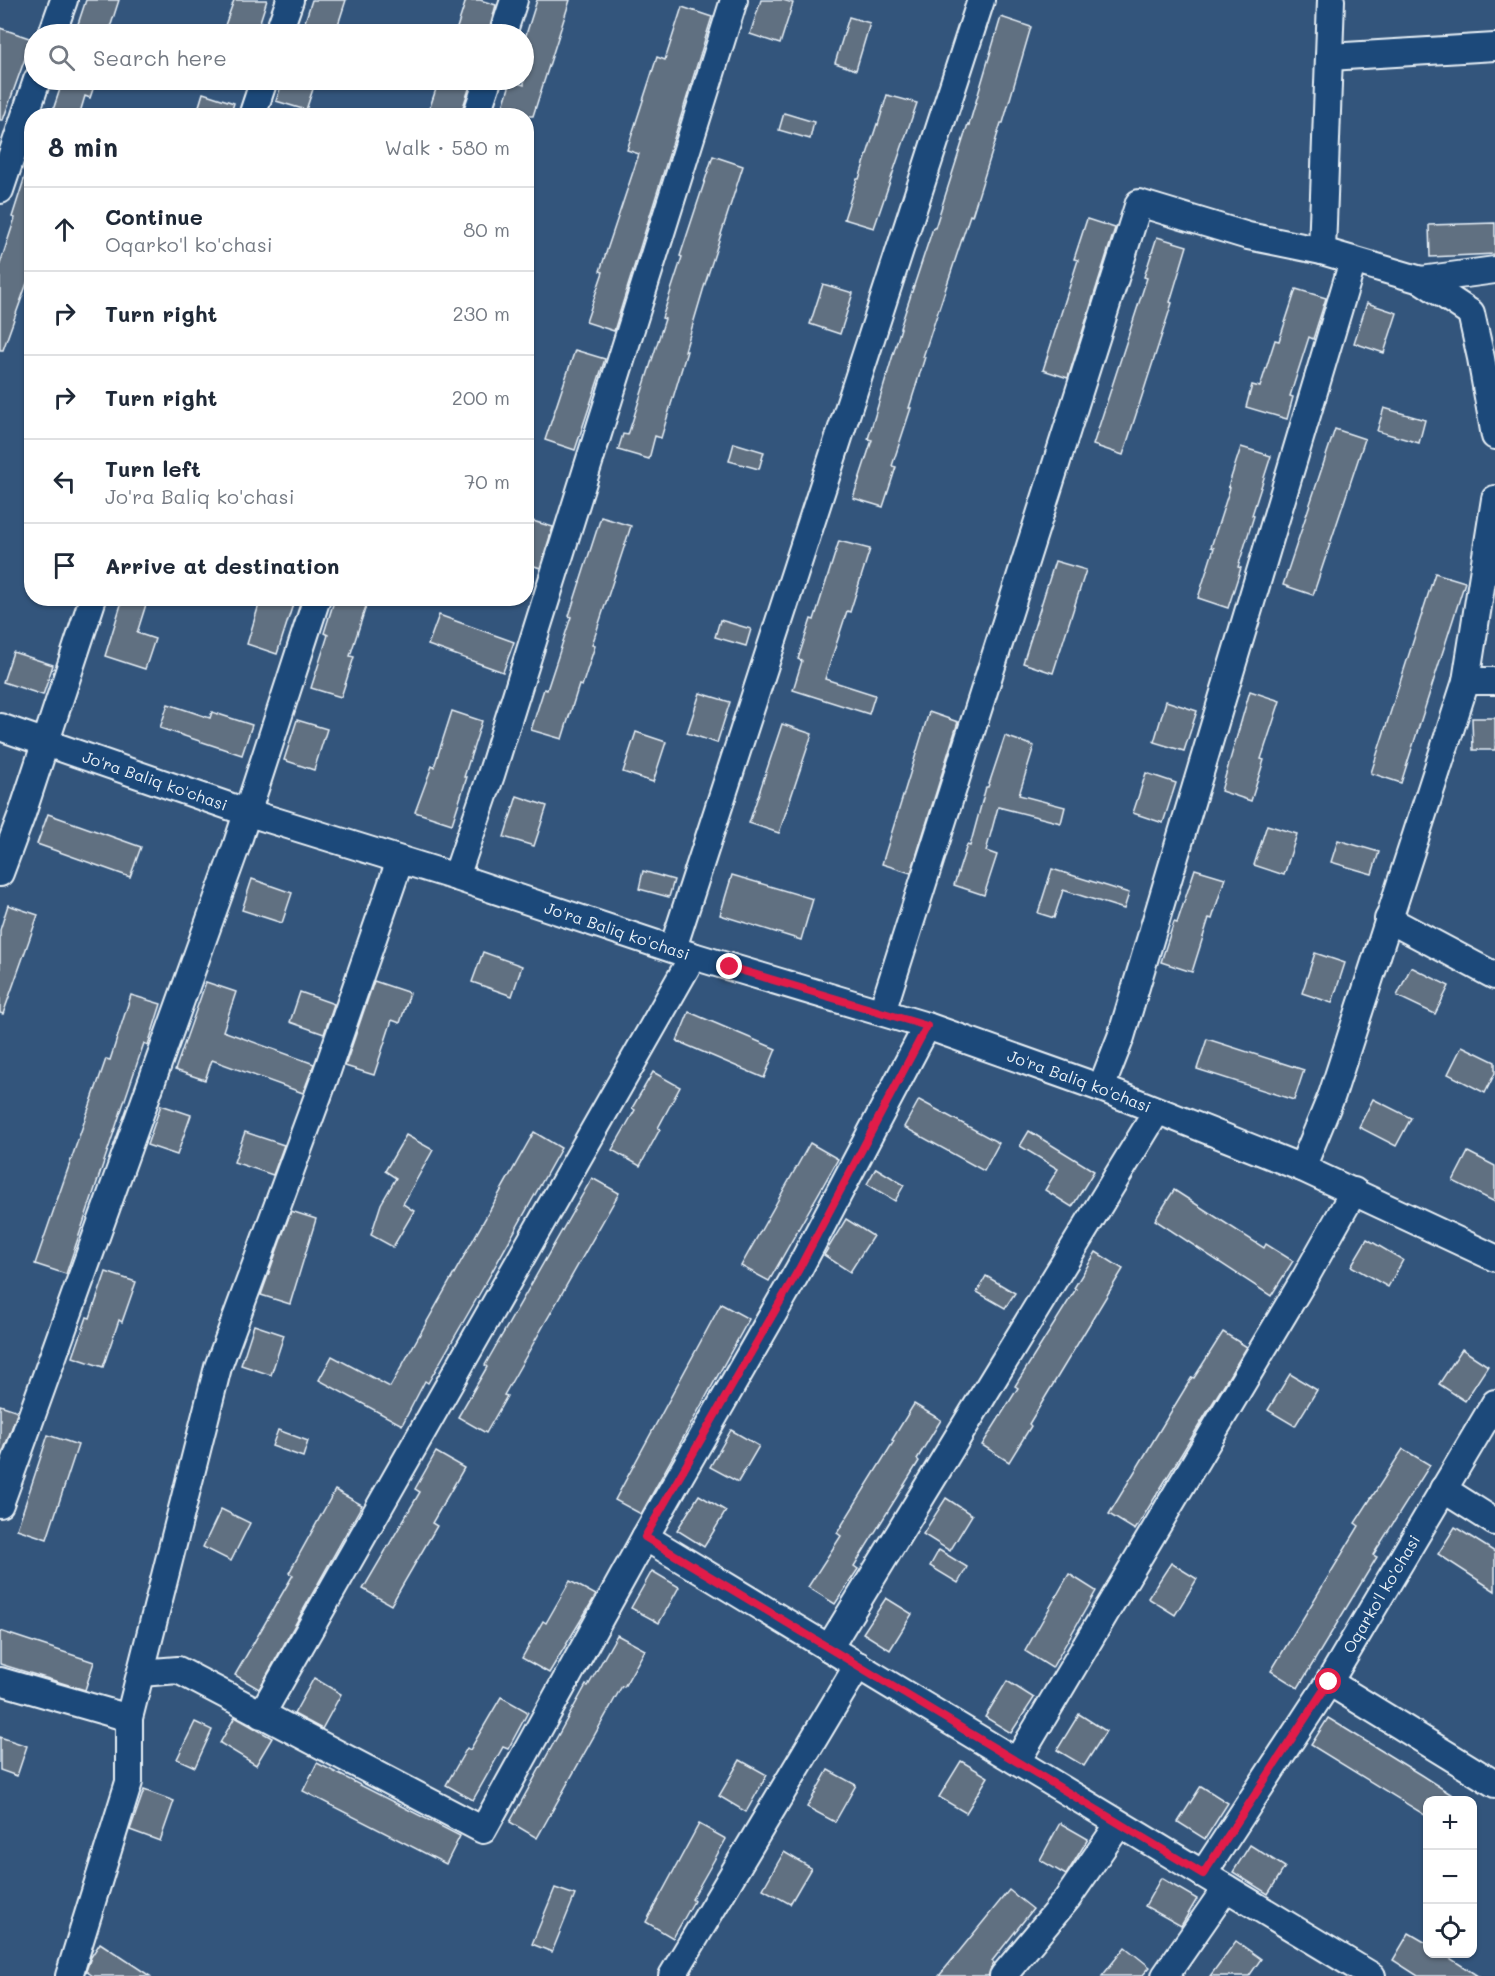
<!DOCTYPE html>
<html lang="en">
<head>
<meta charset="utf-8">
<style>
	body { margin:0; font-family:Mali,sans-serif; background:#f6f6f7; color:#1f2937 }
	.controls { position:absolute; right:18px; bottom:18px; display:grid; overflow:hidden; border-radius:12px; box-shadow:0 2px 4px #0004 }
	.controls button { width:54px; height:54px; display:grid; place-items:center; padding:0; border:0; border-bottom:2px solid #e0e1e3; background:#fff; color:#1f2937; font:30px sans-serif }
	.stop { position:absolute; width:18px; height:18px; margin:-14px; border:4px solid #e11d48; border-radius:50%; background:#fff }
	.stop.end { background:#e11d48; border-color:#fff; box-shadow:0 2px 6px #0008 }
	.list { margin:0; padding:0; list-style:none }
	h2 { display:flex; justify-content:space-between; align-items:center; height:78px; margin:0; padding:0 24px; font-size:26px }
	h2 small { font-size:20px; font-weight:400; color:#747a83 }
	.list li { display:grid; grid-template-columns:39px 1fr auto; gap:18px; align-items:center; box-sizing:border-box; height:84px; padding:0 24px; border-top:2px solid #e0e1e3 }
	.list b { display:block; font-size:22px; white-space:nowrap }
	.list p { margin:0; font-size:20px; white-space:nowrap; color:#747a83 }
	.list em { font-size:20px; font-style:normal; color:#747a83 }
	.icon { flex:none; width:33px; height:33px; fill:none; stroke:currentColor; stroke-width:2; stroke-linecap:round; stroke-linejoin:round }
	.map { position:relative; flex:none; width:1495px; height:1976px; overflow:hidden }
	.search { position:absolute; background:#fff; box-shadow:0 2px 4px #0004; left:24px; top:24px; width:510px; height:66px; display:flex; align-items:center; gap:15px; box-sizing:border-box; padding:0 21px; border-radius:33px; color:#747a83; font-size:22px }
	.panel { position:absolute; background:#fff; box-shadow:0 2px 4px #0004; left:24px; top:108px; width:510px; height:498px; border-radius:24px }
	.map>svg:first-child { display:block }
	.building { fill:#616f81; stroke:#e8f1f8; stroke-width:1.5 }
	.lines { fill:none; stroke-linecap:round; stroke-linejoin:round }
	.minor-casing { stroke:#e8f1f8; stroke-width:30 }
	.minor { stroke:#1f4a7a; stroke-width:26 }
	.route { stroke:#e11d48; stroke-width:8 }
	.labels { text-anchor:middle; stroke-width:4.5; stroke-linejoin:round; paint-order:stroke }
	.street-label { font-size:16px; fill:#e8f1f8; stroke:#1f4a7a }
</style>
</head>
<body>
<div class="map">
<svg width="1495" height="1976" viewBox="0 0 1495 1976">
	<rect width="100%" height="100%" fill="#33557c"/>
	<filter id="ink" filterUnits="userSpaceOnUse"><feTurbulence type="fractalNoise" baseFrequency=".0167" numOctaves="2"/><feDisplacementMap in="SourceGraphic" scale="12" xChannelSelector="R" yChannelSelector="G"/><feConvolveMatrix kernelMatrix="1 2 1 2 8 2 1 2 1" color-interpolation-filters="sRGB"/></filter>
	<g filter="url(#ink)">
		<!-- building -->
		<g class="building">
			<polygon points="86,0 119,0 108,34 100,34 77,27"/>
			<polygon points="234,0 267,0 256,34 236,34 223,31"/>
			<polygon points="312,0 346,0 335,34 301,34"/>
			<polygon points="466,0 480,0 496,5 488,34 455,34"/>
			<polygon points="537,0 570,0 533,116 500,116 511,81 524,85 524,41"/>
			<polygon points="761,0 783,0 793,3 780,44 750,34"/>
			<polygon points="682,7 712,17 614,331 586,322 603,272 600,271 639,154 627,150 657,57 665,60"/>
			<polygon points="849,17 870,23 856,70 835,63"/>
			<polygon points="1001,17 1031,27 1003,123 1001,123 972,216 970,215 923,357 925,357 909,408 911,408 892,466 896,467 883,507 853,498 872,440 868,439 901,328 900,328 933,228 935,228 968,124 969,125"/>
			<polygon points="0,28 32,39 3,120 0,120"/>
			<polygon points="63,80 96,80 90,98 85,96 79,116 51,116"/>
			<polygon points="283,80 316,80 306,110 276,101"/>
			<polygon points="439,80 472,80 460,116 427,116"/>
			<polygon points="203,93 234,103 230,116 196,116"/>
			<polygon points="887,95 917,103 874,228 844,219 857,179 859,179 877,124 878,125"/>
			<polygon points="784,113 814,122 810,139 779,130"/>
			<polygon points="713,156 743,166 704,287 685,351 687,351 661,438 655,436 649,459 618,450 623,434 628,435 645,382 665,319 662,318 682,257 680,256"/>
			<polygon points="28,167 32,168 32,269 3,350 0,350 0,264 15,218 12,217"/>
			<polygon points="1087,219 1115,228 1068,378 1043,370 1078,260 1074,259"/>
			<polygon points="1495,223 1495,254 1430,257 1429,225"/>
			<polygon points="1157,237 1187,246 1170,302 1172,303 1123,455 1093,445 1147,278 1144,277"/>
			<polygon points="823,284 853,293 840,334 810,324"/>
			<polygon points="1296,289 1326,298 1313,339 1309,337 1290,396 1293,397 1287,419 1246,407 1252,385 1260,387 1275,340 1279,341"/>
			<polygon points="1367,303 1397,313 1384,353 1354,343"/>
			<polygon points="575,350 605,359 575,450 545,440"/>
			<polygon points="1384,408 1425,420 1419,443 1377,431"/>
			<polygon points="1335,429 1365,439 1313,595 1283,585"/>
			<polygon points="734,443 764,452 759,469 729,461"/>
			<polygon points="1241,447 1271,456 1252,515 1254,516 1238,567 1241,568 1228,608 1198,598 1214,548 1211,547 1230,488 1228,487"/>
			<polygon points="601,517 631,526 592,645 595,646 582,686 579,685 562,739 531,730 544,689 547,690 571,617 569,616"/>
			<polygon points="526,519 553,527 540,568 526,563"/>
			<polygon points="839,541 870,549 850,612 847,611 825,679 875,695 869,714 793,690 802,661 798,659 811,619 814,620"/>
			<polygon points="1055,561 1086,570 1053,673 1023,663"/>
			<polygon points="1435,573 1465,582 1401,783 1371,773"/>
			<polygon points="123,598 148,598 137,633 155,639 145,669 105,656"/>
			<polygon points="261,598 295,598 277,654 247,644"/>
			<polygon points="335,598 354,598 367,603 350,656 354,657 341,697 311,688 328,635 324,633"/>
			<polygon points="439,615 514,642 503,672 428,645"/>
			<polygon points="720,620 751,629 746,646 715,637"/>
			<polygon points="13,652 53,665 43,695 3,682"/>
			<polygon points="1250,691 1280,701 1261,759 1264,760 1251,801 1221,791"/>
			<polygon points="700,693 730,702 717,743 687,733"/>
			<polygon points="1166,701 1197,711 1184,751 1154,742"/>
			<polygon points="168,704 210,718 212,712 252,725 242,755 160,728"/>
			<polygon points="452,711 482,721 464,777 467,777 452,824 415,812 432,766 434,767"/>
			<polygon points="929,712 958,722 911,873 882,864"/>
			<polygon points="1472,718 1495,718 1495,750 1473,750"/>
			<polygon points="297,720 327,729 314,770 284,760"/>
			<polygon points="782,724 812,734 779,833 749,823"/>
			<polygon points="636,732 666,742 653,782 623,772"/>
			<polygon points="1005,736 1034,746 1019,795 1065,807 1061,823 998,807 986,851 997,855 984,895 954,885 967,845 970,846 986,787 988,787"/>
			<polygon points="1146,773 1176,783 1163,823 1133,813"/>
			<polygon points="517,796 547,806 534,846 504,837"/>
			<polygon points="48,814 141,847 130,877 37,844"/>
			<polygon points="1267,825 1297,834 1284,875 1254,865"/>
			<polygon points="1338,840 1379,852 1372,874 1331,862"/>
			<polygon points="1052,869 1129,893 1124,909 1063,890 1054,918 1038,913"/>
			<polygon points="1195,869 1225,878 1212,919 1209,918 1192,972 1161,962 1174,922 1177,923"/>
			<polygon points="643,871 674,880 669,897 639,889"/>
			<polygon points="732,875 813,899 801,940 720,915"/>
			<polygon points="252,879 292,893 282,923 242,910"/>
			<polygon points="8,905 38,915 3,1014 0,1013 0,930"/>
			<polygon points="483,952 522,966 512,996 472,982"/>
			<polygon points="1315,953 1345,963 1332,1003 1302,993"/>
			<polygon points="1411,967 1449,986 1435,1014 1397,996"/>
			<polygon points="374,981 410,993 400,1023 392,1020 374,1075 345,1066"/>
			<polygon points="206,982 236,992 223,1031 314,1064 303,1093 212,1060 205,1080 175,1070"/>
			<polygon points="300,992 334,1004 324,1034 290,1022"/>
			<polygon points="131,995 161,1004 148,1045 144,1043 66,1274 35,1264 106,1059 110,1060"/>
			<polygon points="689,1012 776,1049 764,1078 677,1041"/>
			<polygon points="1207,1039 1304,1070 1294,1100 1197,1069"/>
			<polygon points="1462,1046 1495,1062 1495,1073 1485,1093 1448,1074"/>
			<polygon points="653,1072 680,1087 658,1128 660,1129 640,1166 612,1150 635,1110 632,1108"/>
			<polygon points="1373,1099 1411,1118 1396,1146 1359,1127"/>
			<polygon points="919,1100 999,1143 984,1171 904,1127"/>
			<polygon points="161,1105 191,1115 177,1155 147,1145"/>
			<polygon points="1029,1131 1094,1171 1072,1207 1045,1190 1058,1169 1020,1146"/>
			<polygon points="245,1132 284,1145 273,1175 234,1162"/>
			<polygon points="534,1132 561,1148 484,1286 428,1383 425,1381 402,1425 319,1380 332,1356 390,1387"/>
			<polygon points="406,1135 433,1150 403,1204 414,1211 393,1247 371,1235 381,1204 396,1178 385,1171"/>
			<polygon points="810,1143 838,1159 769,1281 741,1266"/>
			<polygon points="1468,1152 1495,1166 1495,1202 1453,1181"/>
			<polygon points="876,1168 904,1185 895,1201 867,1184"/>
			<polygon points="592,1178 619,1193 504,1395 507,1396 486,1433 458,1417 487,1367 485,1365"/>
			<polygon points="1174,1190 1264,1248 1266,1244 1293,1261 1271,1296 1155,1220"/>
			<polygon points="291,1211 316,1219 290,1304 261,1295"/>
			<polygon points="846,1219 873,1236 850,1272 824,1255"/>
			<polygon points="1367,1239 1403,1260 1388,1287 1351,1266"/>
			<polygon points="1096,1252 1123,1269 1029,1424 1031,1426 1009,1462 982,1445 1018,1388 1015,1386 1076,1289 1074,1288"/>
			<polygon points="106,1272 136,1282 122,1322 119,1320 103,1367 73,1357 87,1317 90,1318"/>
			<polygon points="986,1276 1015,1293 1005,1308 977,1292"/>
			<polygon points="721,1304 749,1319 641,1514 615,1500"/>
			<polygon points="254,1325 284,1335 271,1375 241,1365"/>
			<polygon points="1223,1332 1247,1347 1135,1530 1109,1514 1192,1377 1194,1378"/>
			<polygon points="1462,1349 1488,1366 1465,1401 1439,1384"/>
			<polygon points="1290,1374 1317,1390 1295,1426 1268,1410"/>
			<polygon points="914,1404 941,1420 917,1459 919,1461 854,1566 858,1569 835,1604 808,1587 841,1536 837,1533 894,1441 892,1440"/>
			<polygon points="0,1405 18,1411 0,1460"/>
			<polygon points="278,1430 308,1441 303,1457 272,1446"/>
			<polygon points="731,1430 759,1446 738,1482 710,1467"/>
			<polygon points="48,1435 78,1445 47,1539 17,1529"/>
			<polygon points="1403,1449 1430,1465 1373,1555 1377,1557 1298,1688 1271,1671 1359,1526 1355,1523"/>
			<polygon points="436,1452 464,1468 432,1523 437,1526 391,1605 363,1589 420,1492 415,1489"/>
			<polygon points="335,1490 362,1505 259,1689 235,1675 293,1575 289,1573"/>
			<polygon points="699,1495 726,1511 704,1547 677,1530"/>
			<polygon points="946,1498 972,1515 950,1551 923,1534"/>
			<polygon points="221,1509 250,1523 231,1561 203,1547"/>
			<polygon points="1455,1527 1495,1552 1495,1591 1438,1554"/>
			<polygon points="939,1550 967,1567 958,1583 930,1566"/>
			<polygon points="1171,1563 1197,1579 1175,1615 1148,1598"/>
			<polygon points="652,1571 679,1587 659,1623 631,1608"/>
			<polygon points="1069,1574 1096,1591 1052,1668 1025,1651"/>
			<polygon points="570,1581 596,1595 549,1673 522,1658 543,1621 546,1623"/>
			<polygon points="886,1598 912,1614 890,1650 863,1633"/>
			<polygon points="0,1631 94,1662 85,1690 0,1664"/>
			<polygon points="617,1635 645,1650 624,1687 622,1686 537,1838 510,1822 586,1685 588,1686"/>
			<polygon points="314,1678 341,1694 322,1729 294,1714"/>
			<polygon points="1007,1681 1034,1698 1011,1733 985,1717"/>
			<polygon points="501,1697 528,1712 508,1749 503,1747 473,1800 446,1785 467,1748 470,1750"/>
			<polygon points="1079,1714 1106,1731 1084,1766 1057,1750"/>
			<polygon points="235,1717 272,1738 256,1765 220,1743"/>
			<polygon points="1328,1718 1421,1775 1460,1800 1428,1800 1428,1817 1311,1745"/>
			<polygon points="195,1722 212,1730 195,1767 177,1759"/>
			<polygon points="0,1737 27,1746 17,1776 0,1770"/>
			<polygon points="740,1760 767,1775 746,1812 719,1796"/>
			<polygon points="961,1761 988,1777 966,1813 939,1797"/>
			<polygon points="317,1763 460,1836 446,1864 303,1791"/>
			<polygon points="828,1770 856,1785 835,1822 807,1807"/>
			<polygon points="1201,1786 1228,1803 1205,1839 1178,1822"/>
			<polygon points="144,1790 174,1801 160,1841 130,1830"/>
			<polygon points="1060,1823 1088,1839 1066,1875 1040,1860"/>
			<polygon points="699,1824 726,1839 692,1899 694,1901 673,1938 646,1922"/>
			<polygon points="1250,1845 1285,1867 1268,1894 1233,1872"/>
			<polygon points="784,1852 811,1868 790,1904 763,1889"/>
			<polygon points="1161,1878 1197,1899 1181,1926 1145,1906"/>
			<polygon points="555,1888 575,1895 552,1952 532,1944"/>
			<polygon points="1009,1890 1033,1909 992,1961 994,1963 988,1976 939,1976"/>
			<polygon points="1409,1933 1428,1944 1428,1953 1442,1953 1478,1976 1418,1976 1393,1960"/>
			<polygon points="1236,1941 1261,1959 1249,1976 1210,1976"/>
			<polygon points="100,1943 150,1976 93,1976 86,1971 91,1957"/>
			<polygon points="1125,1947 1150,1967 1142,1976 1102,1976"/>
		</g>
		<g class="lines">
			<defs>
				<g id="minor">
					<polyline points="52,34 64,0"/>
					<polyline points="278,34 290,0"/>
					<polyline points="503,34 514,0"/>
					<polyline points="1329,57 1495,47"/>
					<polyline points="252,116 264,80"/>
					<polyline points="476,116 488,80"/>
					<polyline points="0,190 37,80"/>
					<polyline points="1322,251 1331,0"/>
					<polyline points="1421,280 1495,270"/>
					<polyline points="1466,681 1495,681"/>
					<path id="s1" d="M0,727L246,812L456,877L693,956L927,1026L1101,1088L1302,1168L1495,1258"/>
					<polyline points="0,873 22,814 93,598"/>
					<polyline points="456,877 491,775 734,0"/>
					<polyline points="1388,919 1495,976"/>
					<polyline points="673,948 981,0"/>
					<polyline points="882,1012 1139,203 1248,236 1322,251 1421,280 1471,313 1481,358 1495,436"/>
					<polyline points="1101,1088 1121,1037 1353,261"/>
					<polyline points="1302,1168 1332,1095 1466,681 1495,499"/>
					<polyline points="1443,1489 1495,1522"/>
					<polyline points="0,1504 236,847 317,598"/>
					<polyline points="645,1537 1372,1976"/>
					<polyline points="829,1648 1157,1111"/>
					<polyline points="141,1673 178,1670 483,1830 645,1537 799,1269 927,1026"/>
					<polyline points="0,1681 129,1718"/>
					<polyline points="1329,1682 1495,1784"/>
					<polyline points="261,1715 693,956"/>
					<polyline points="1017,1761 1305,1278 1354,1191"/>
					<path id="s2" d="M1203,1874L1329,1682L1495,1403"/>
					<polyline points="69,1976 129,1782 129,1718 218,1367 325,1077 400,860"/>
					<polyline points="672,1976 858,1665"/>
					<polyline points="1003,1976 1067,1899 1119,1824"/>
					<polyline points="1165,1976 1226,1888"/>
				</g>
			</defs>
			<!-- minor casing -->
			<use href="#minor" class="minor-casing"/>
			<!-- minor -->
			<use href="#minor" class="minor"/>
		</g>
	</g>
	<g class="lines" filter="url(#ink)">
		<!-- route -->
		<polyline class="route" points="730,967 927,1026 799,1269 645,1537 1203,1874 1329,1682"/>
	</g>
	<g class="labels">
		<!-- street labels -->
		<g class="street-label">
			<text dy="6" stroke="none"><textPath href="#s1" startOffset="164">Jo'ra Baliq ko'chasi</textPath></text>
			<text dy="6" stroke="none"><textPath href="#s1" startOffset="650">Jo'ra Baliq ko'chasi</textPath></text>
			<text dy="6" stroke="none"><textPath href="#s1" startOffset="1136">Jo'ra Baliq ko'chasi</textPath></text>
			<text dy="6" stroke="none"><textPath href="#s2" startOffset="332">Oqarko'l ko'chasi</textPath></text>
		</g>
	</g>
</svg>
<div class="controls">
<button>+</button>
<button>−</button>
<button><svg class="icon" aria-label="locate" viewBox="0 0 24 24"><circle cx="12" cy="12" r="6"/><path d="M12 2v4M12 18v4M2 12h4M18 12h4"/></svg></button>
</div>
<div class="stop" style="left:1329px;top:1682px"></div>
<div class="stop end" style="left:730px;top:967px"></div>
<div class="search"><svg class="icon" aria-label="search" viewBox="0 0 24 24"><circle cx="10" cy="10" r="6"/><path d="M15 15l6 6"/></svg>Search here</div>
<section class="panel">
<h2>8 min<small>Walk · 580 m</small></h2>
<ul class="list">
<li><svg class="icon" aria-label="ahead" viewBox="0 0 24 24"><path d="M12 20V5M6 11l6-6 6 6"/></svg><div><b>Continue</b><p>Oqarko'l ko'chasi</p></div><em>80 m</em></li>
<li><svg class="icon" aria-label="right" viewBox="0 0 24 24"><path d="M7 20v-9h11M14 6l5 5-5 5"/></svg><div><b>Turn right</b></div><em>230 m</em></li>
<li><svg class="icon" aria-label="right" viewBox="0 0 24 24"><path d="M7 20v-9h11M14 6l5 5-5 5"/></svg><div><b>Turn right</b></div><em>200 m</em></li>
<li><svg class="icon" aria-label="left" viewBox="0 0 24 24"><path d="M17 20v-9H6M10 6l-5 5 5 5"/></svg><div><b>Turn left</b><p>Jo'ra Baliq ko'chasi</p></div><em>70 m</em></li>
<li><svg class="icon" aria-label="arrive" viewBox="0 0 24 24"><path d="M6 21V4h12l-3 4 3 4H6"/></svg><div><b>Arrive at destination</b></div></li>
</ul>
</section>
</div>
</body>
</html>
